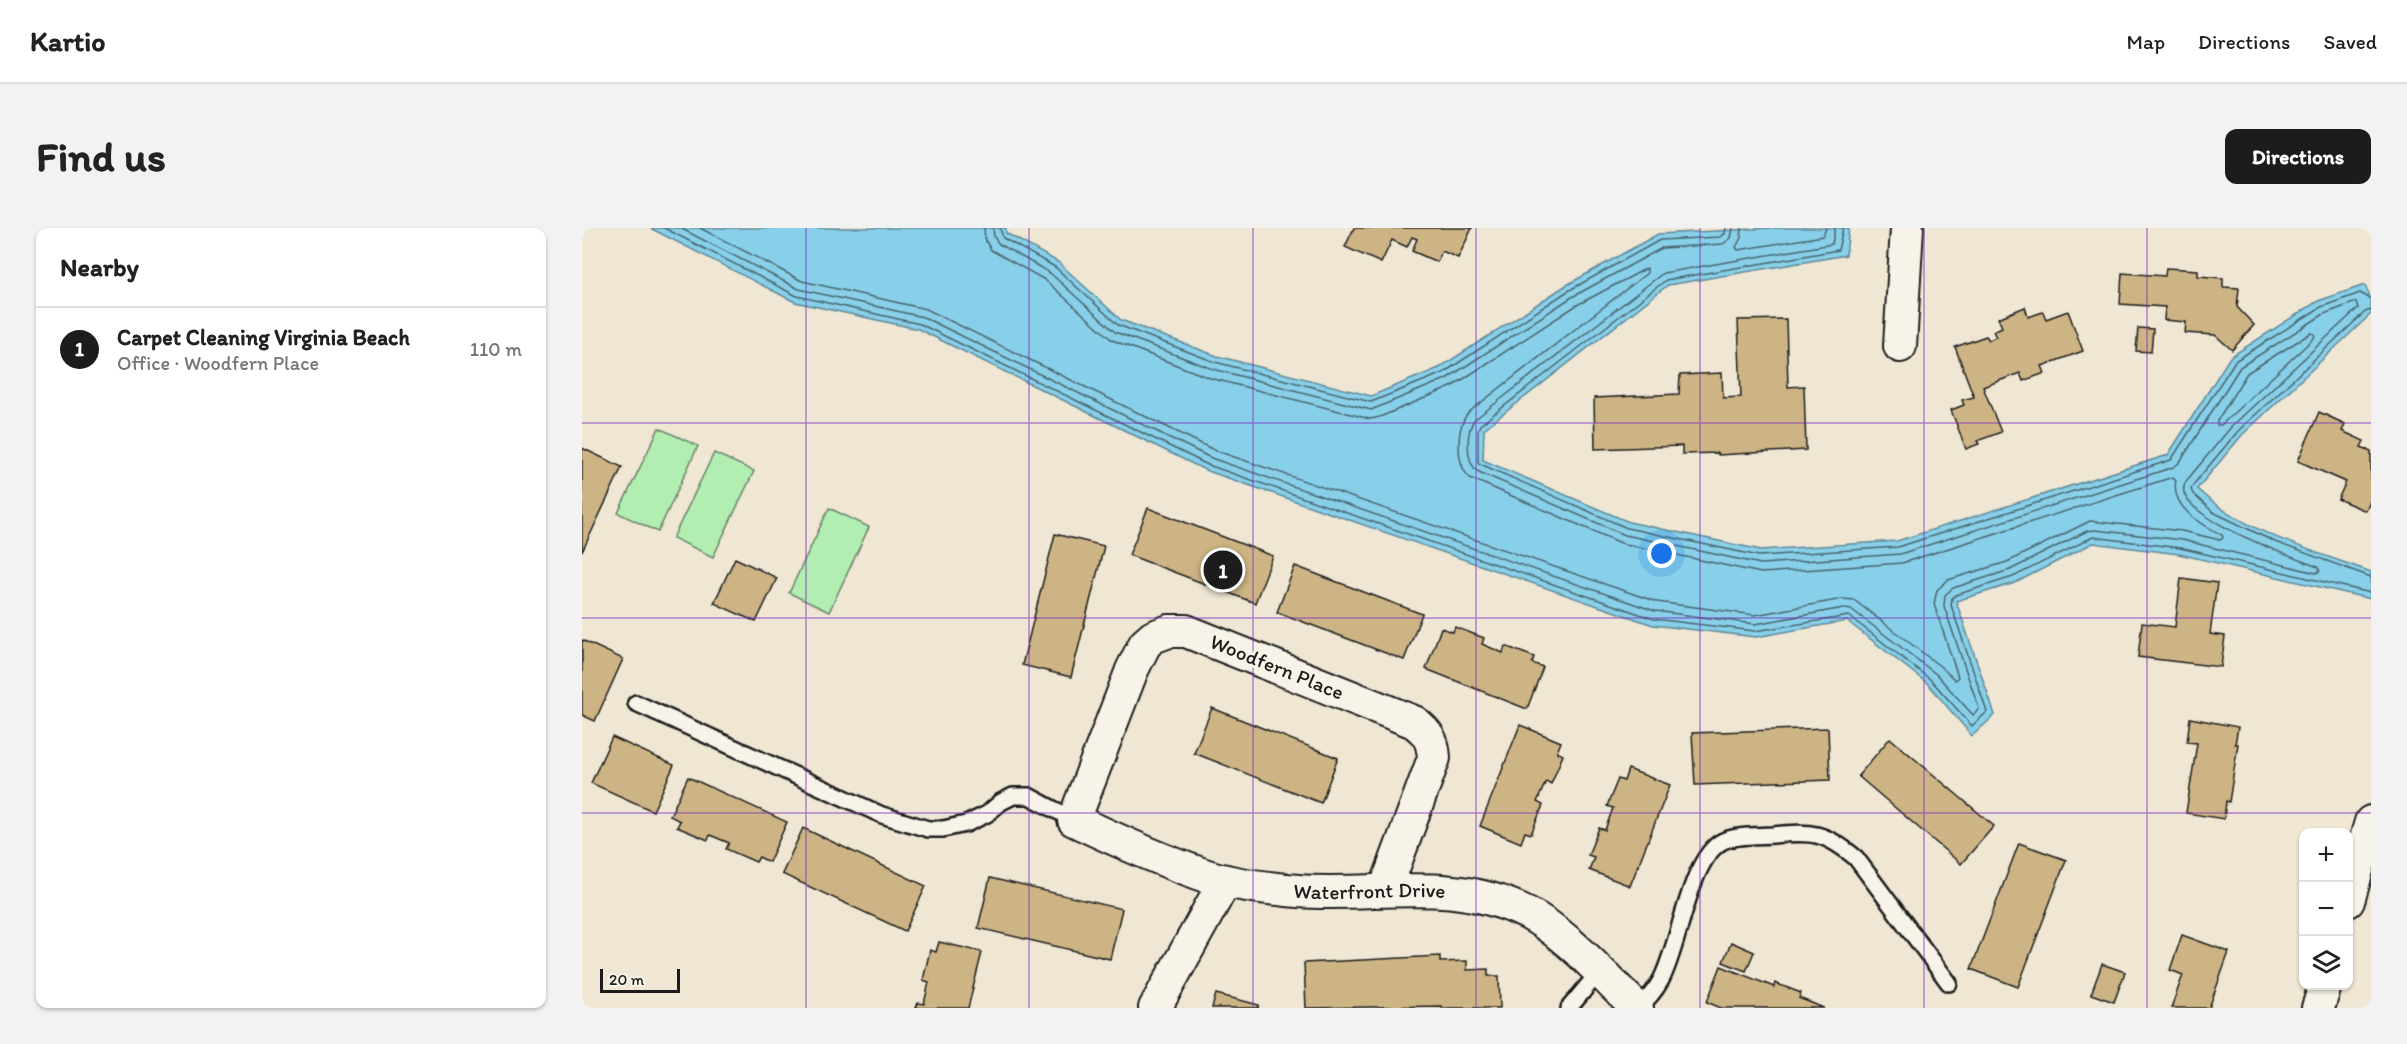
<!DOCTYPE html>
<html lang="en">
<head>
<meta charset="utf-8">
<style>
	body { margin:0; font-family:Itim,sans-serif; background:#f2f2f2; color:#222 }
	.controls { position:absolute; right:18px; bottom:18px; display:grid; overflow:hidden; border-radius:12px; box-shadow:0 2px 4px #0004 }
	.controls button { width:54px; height:54px; display:grid; place-items:center; padding:0; border:0; border-bottom:2px solid #e0e0e0; background:#fff; color:#222; font:30px sans-serif }
	.scale { position:absolute; left:18px; bottom:15px; width:80px; box-sizing:border-box; padding-left:6px; border:3px solid #1c1c1c; border-top:0; font-size:16px; line-height:21px; white-space:nowrap; color:#1c1c1c; -webkit-text-stroke:4px #f7f3e8; paint-order:stroke }
	.you { position:absolute; left:1080px; top:326px; width:21px; height:21px; margin:-15px; border:4px solid #fff; border-radius:50%; background:#1a73e8; box-shadow:0 0 0 9px #1a73e833 }
	.badge { display:grid; place-items:center; width:39px; height:39px; border-radius:50%; background:#1c1c1c; color:#fff; font-size:20px; font-weight:700 }
	.pin { position:absolute; translate:-50% -50%; border:3px solid #fff; box-shadow:0 2px 6px #0006 }
	.list { margin:0; padding:0; list-style:none }
	h2 { display:flex; justify-content:space-between; align-items:center; height:78px; margin:0; padding:0 24px; font-size:26px }
	h2 small { font-size:20px; font-weight:400; color:#767676 }
	.list li { display:grid; grid-template-columns:39px 1fr auto; gap:18px; align-items:center; box-sizing:border-box; height:84px; padding:0 24px; border-top:2px solid #e0e0e0 }
	.list b { display:block; font-size:22px; white-space:nowrap }
	.list p { margin:0; font-size:20px; white-space:nowrap; color:#767676 }
	.list em { font-size:20px; font-style:normal; color:#767676 }
	.icon { flex:none; width:33px; height:33px; fill:none; stroke:currentColor; stroke-width:2; stroke-linecap:round; stroke-linejoin:round }
	.map { position:relative; flex:none; width:1789px; height:780px; overflow:hidden; border-radius:12px }
	header { display:flex; align-items:center; gap:36px; box-sizing:border-box; height:84px; padding:0 30px; background:#fff; border-bottom:2px solid #e0e0e0 }
	header strong { font-size:28px }
	nav { display:flex; gap:33px; margin-inline-start:auto; font-size:21px }
	.intro { display:flex; align-items:center; justify-content:space-between; box-sizing:border-box; height:144px; padding:0 36px }
	h1 { margin:0; font-size:42px }
	.button { padding:15px 27px; border-radius:12px; background:#1c1c1c; color:#fff; font-size:21px; font-weight:700 }
	main { display:flex; gap:36px; padding:0 36px }
	aside { flex:1; background:#fff; border-radius:12px; box-shadow:0 2px 4px #0004 }
	.map>svg:first-child { display:block }
	.pitch { fill:#b2edb2; stroke:#678467; stroke-width:1.5 }
	.water { fill:#88d0e9; stroke:#5d8897; stroke-width:1.5 }
	.lines { fill:none; stroke-linecap:round; stroke-linejoin:round }
	.shore { stroke:#47646e; stroke-width:1.5 }
	.building { fill:#cdb484; stroke:#1c1c1c; stroke-width:1.5 }
	.lane-casing { stroke:#1c1c1c; stroke-width:20 }
	.street-casing { stroke:#1c1c1c; stroke-width:36 }
	.lane { stroke:#f7f3e8; stroke-width:15 }
	.street { stroke:#f7f3e8; stroke-width:32 }
	.grid { fill:none; stroke:#7b2cbf; stroke-width:1.5; stroke-opacity:0.55 }
	.labels { text-anchor:middle; stroke-width:6; stroke-linejoin:round; paint-order:stroke }
	.street-label { font-size:21px; fill:#1c1c1c; stroke:#f7f3e8 }
</style>
</head>
<body>
<header>
<strong>Kartio</strong>
<nav><a>Map</a><a>Directions</a><a>Saved</a></nav>
</header>
<div class="intro"><h1>Find us</h1><a class="button">Directions</a></div>
<main>
<aside>
<h2>Nearby<small></small></h2>
<ul class="list">
<li><span class="badge">1</span><div><b>Carpet Cleaning Virginia Beach</b><p>Office · Woodfern Place</p></div><em>110 m</em></li>
</ul>
</aside>
<div class="map">
<svg width="1789" height="780" viewBox="0 0 1789 780">
	<rect width="100%" height="100%" fill="#efe6d4"/>
	<filter id="ink" filterUnits="userSpaceOnUse"><feTurbulence type="fractalNoise" baseFrequency=".0167" numOctaves="2"/><feDisplacementMap in="SourceGraphic" scale="12" xChannelSelector="R" yChannelSelector="G"/><feConvolveMatrix kernelMatrix="1 2 1 2 8 2 1 2 1" color-interpolation-filters="sRGB"/></filter>
	<g filter="url(#ink)">
		<!-- pitch -->
		<g class="pitch">
			<polygon points="77,200 116,218 76,304 36,285"/>
			<polygon points="132,225 172,243 131,329 91,310"/>
			<polygon points="247,280 287,299 247,384 207,365"/>
		</g>
		<!-- water -->
		<path class="water" d="M68,0H424V5L476,34L539,92L635,128L789,168L857,140L983,58L1076,6L1190,0H1267L1264,27L1086,57L902,201L901,232L1047,294L1179,322L1315,313L1586,227L1648,129L1736,73L1783,57L1789,71V86L1660,207L1615,261C1659,303 1732,323 1789,344V371L1597,326L1511,315L1433,355L1374,373L1413,487L1390,508L1346,456L1265,393L1174,409L1071,397L623,242L336,101L213,74Z"/>
		<g class="lines">
			<!-- shore -->
			<g class="shore">
				<polyline points="82,0 215,68 338,96 626,237 1072,391 1173,403 1267,388 1349,452 1390,498 1405,484 1369,377 1370,370 1374,367 1431,349 1511,309 1598,320 1789,365"/>
				<path d="M98,0L217,61L341,89L629,230L1073,383L1173,396L1262,380L1269,381L1354,446L1391,487L1397,481L1362,378L1363,367L1371,360L1428,342L1505,303L1513,302L1600,312L1734,345L1738,343L1736,339C1709,329 1610,293 1602,265C1601,260 1602,256 1605,252L1650,198L1776,80L1774,74L1742,86L1658,139L1598,234L1592,239L1318,326L1179,336L1043,307L897,244C883,236 884,204 892,192L1081,45L1250,16L1253,0"/>
				<path d="M118,0L220,53L344,81L632,222L1075,374L1173,387L1261,371L1272,372L1359,439L1373,452L1376,449L1352,376L1355,362L1366,352L1425,334L1508,293L1600,303L1638,312L1641,310L1640,307C1619,296 1588,279 1594,252L1591,249L1320,335L1179,345L1039,315L888,250C873,236 874,198 887,184L1065,45V40L995,77L869,159L798,189L788,191L628,150L530,112L463,52L409,22L403,12L402,0"/>
				<polyline points="411,0 412,9 417,16 468,45 533,104 631,141 789,182 864,151 990,69 1080,20 1141,16 1149,10 1151,0"/>
				<polyline points="418,0 421,10 473,39 536,97 633,134 789,174 861,145 986,63 1078,12 1138,9 1143,6 1144,0"/>
				<polyline points="1160,0 1159,10 1154,19 1156,22 1241,8 1244,0"/>
				<polyline points="1261,0 1256,22 1084,52 898,197 896,202 896,235 1045,300 1177,328 1316,319 1589,232 1653,133 1739,79 1778,65 1789,71"/>
				<polyline points="1789,82 1783,84 1656,203 1611,257 1609,261 1611,266 1631,284 1693,314 1789,349"/>
				<polygon points="1729,105 1733,106 1732,110 1639,197 1635,197 1635,193 1665,145"/>
			</g>
		</g>
		<!-- building -->
		<g class="building">
			<polygon points="772,0 890,0 876,30 860,23 855,34 830,23 835,11 830,9 825,19 810,12 799,35 763,19"/>
			<polygon points="1584,40 1616,42 1616,48 1641,50 1641,59 1657,60 1655,79 1672,97 1650,122 1633,107 1603,105 1604,94 1582,92 1583,79 1538,76 1540,45 1583,48"/>
			<polygon points="1443,79 1446,89 1461,84 1464,91 1486,83 1501,123 1460,138 1463,145 1441,153 1438,145 1401,159 1419,204 1395,213 1397,216 1384,221 1369,182 1382,177 1380,172 1392,169 1373,119 1404,108 1407,112 1414,109 1411,103 1420,99 1416,90"/>
			<polygon points="1204,91 1206,159 1222,158 1224,222 1136,227 1136,225 1100,226 1100,218 1013,221 1012,170 1097,166 1098,147 1140,145 1141,170 1159,169 1156,92"/>
			<polygon points="1556,100 1571,101 1569,124 1554,123"/>
			<polygon points="1737,184 1763,196 1760,203 1782,213 1779,219 1789,223 1789,271 1784,283 1756,271 1764,254 1716,233"/>
			<polygon points="0,220 40,239 0,324"/>
			<polygon points="566,280 691,328 673,375 547,327"/>
			<polygon points="473,306 522,318 489,449 440,437"/>
			<polygon points="153,330 195,350 174,394 132,375"/>
			<polygon points="713,338 840,386 822,432 695,384"/>
			<polygon points="1599,350 1635,355 1628,406 1643,408 1639,439 1556,429 1560,395 1593,399"/>
			<polygon points="873,399 902,410 900,416 921,425 923,418 952,429 950,435 961,439 945,481 844,441 859,400 871,404"/>
			<polygon points="0,412 41,431 13,493 0,487"/>
			<polygon points="630,480 756,530 739,575 612,525"/>
			<polygon points="1608,490 1656,499 1653,516 1656,516 1647,574 1644,573 1642,591 1604,585 1615,515 1605,514"/>
			<polygon points="938,497 979,514 975,524 981,527 969,556 964,553 955,574 961,577 949,606 943,604 939,615 898,598"/>
			<polygon points="1246,500 1248,552 1113,557 1110,505"/>
			<polygon points="30,509 92,537 71,583 9,555"/>
			<polygon points="1308,510 1412,598 1379,636 1276,548"/>
			<polygon points="1046,541 1088,557 1048,658 1007,642 1012,629 1006,627 1017,600 1023,602 1031,580 1025,578 1036,551 1042,553"/>
			<polygon points="106,549 205,594 187,634 177,629 174,634 144,621 147,615 128,607 126,612 95,599 98,593 88,588"/>
			<polygon points="221,600 344,658 323,703 200,646"/>
			<polygon points="1437,615 1484,632 1436,759 1389,741"/>
			<polygon points="408,650 540,681 528,731 396,700"/>
			<polygon points="1600,707 1647,724 1627,780 1589,780 1601,747 1588,742"/>
			<polygon points="357,714 400,724 386,780 334,780 336,775 342,776 347,754 341,752 348,722 354,724"/>
			<polygon points="1149,714 1172,724 1164,743 1141,734"/>
			<polygon points="858,728 858,734 885,733 885,742 906,741 906,748 917,748 918,780 860,780 860,778 724,780 722,735"/>
			<polygon points="1520,736 1543,744 1532,774 1509,766"/>
			<polygon points="1139,738 1192,759 1193,755 1219,765 1217,770 1242,780 1139,780 1125,774"/>
			<polygon points="634,766 677,777 676,780 630,780"/>
		</g>
		<g class="lines">
			<defs>
				<g id="lane">
					<polyline points="54,475 300,587 346,601 361,601 384,596 405,586 419,574 431,568 447,568 492,592"/>
					<polyline points="987,780 1017,744"/>
					<path d="M1056,780C1065,772 1073,763 1079,752C1098,717 1107,630 1141,613C1154,607 1176,608 1191,607C1230,603 1243,604 1274,630L1367,755"/>
				</g>
				<g id="street">
					<polyline points="1318,118 1325,0"/>
					<path id="s1" d="M803,662L852,530C851,513 846,504 832,494L604,403H587L571,409L563,416L550,442L492,592C534,612 578,632 622,647C652,657 685,660 716,663C796,669 869,647 945,685C984,705 1023,750 1055,780"/>
					<polyline points="1766,673 1789,594"/>
					<polyline points="573,780 643,653"/>
					<polyline points="1736,780 1743,758"/>
				</g>
			</defs>
			<!-- lane casing -->
			<use href="#lane" class="lane-casing"/>
			<!-- street casing -->
			<use href="#street" class="street-casing"/>
			<!-- lane -->
			<use href="#lane" class="lane"/>
			<!-- street -->
			<use href="#street" class="street"/>
		</g>
	</g>
	<!-- grid -->
	<path class="grid" d="M224,0V780M447,0V780M671,0V780M894,0V780M1118,0V780M1342,0V780M1565,0V780M0,195H1789M0,390H1789M0,585H1789"/>
	<g class="labels">
		<!-- street labels -->
		<g class="street-label">
			<text transform="translate(695 439) rotate(22)" y="7">Woodfern Place</text>
			<text dy="7" stroke="none"><textPath href="#s1" startOffset="972">Waterfront Drive</textPath></text>
		</g>
	</g>
</svg>
<div class="controls">
<button>+</button>
<button>−</button>
<button><svg class="icon" aria-label="layers" viewBox="0 0 24 24"><path d="M12 4l9 5-9 5-9-5zM3 14l9 5 9-5"/></svg></button>
</div>
<div class="scale">20 m</div>
<div class="you"></div>
<div class="pin badge" style="left:641px;top:342px">1</div>
</div>
</main>
</body>
</html>
